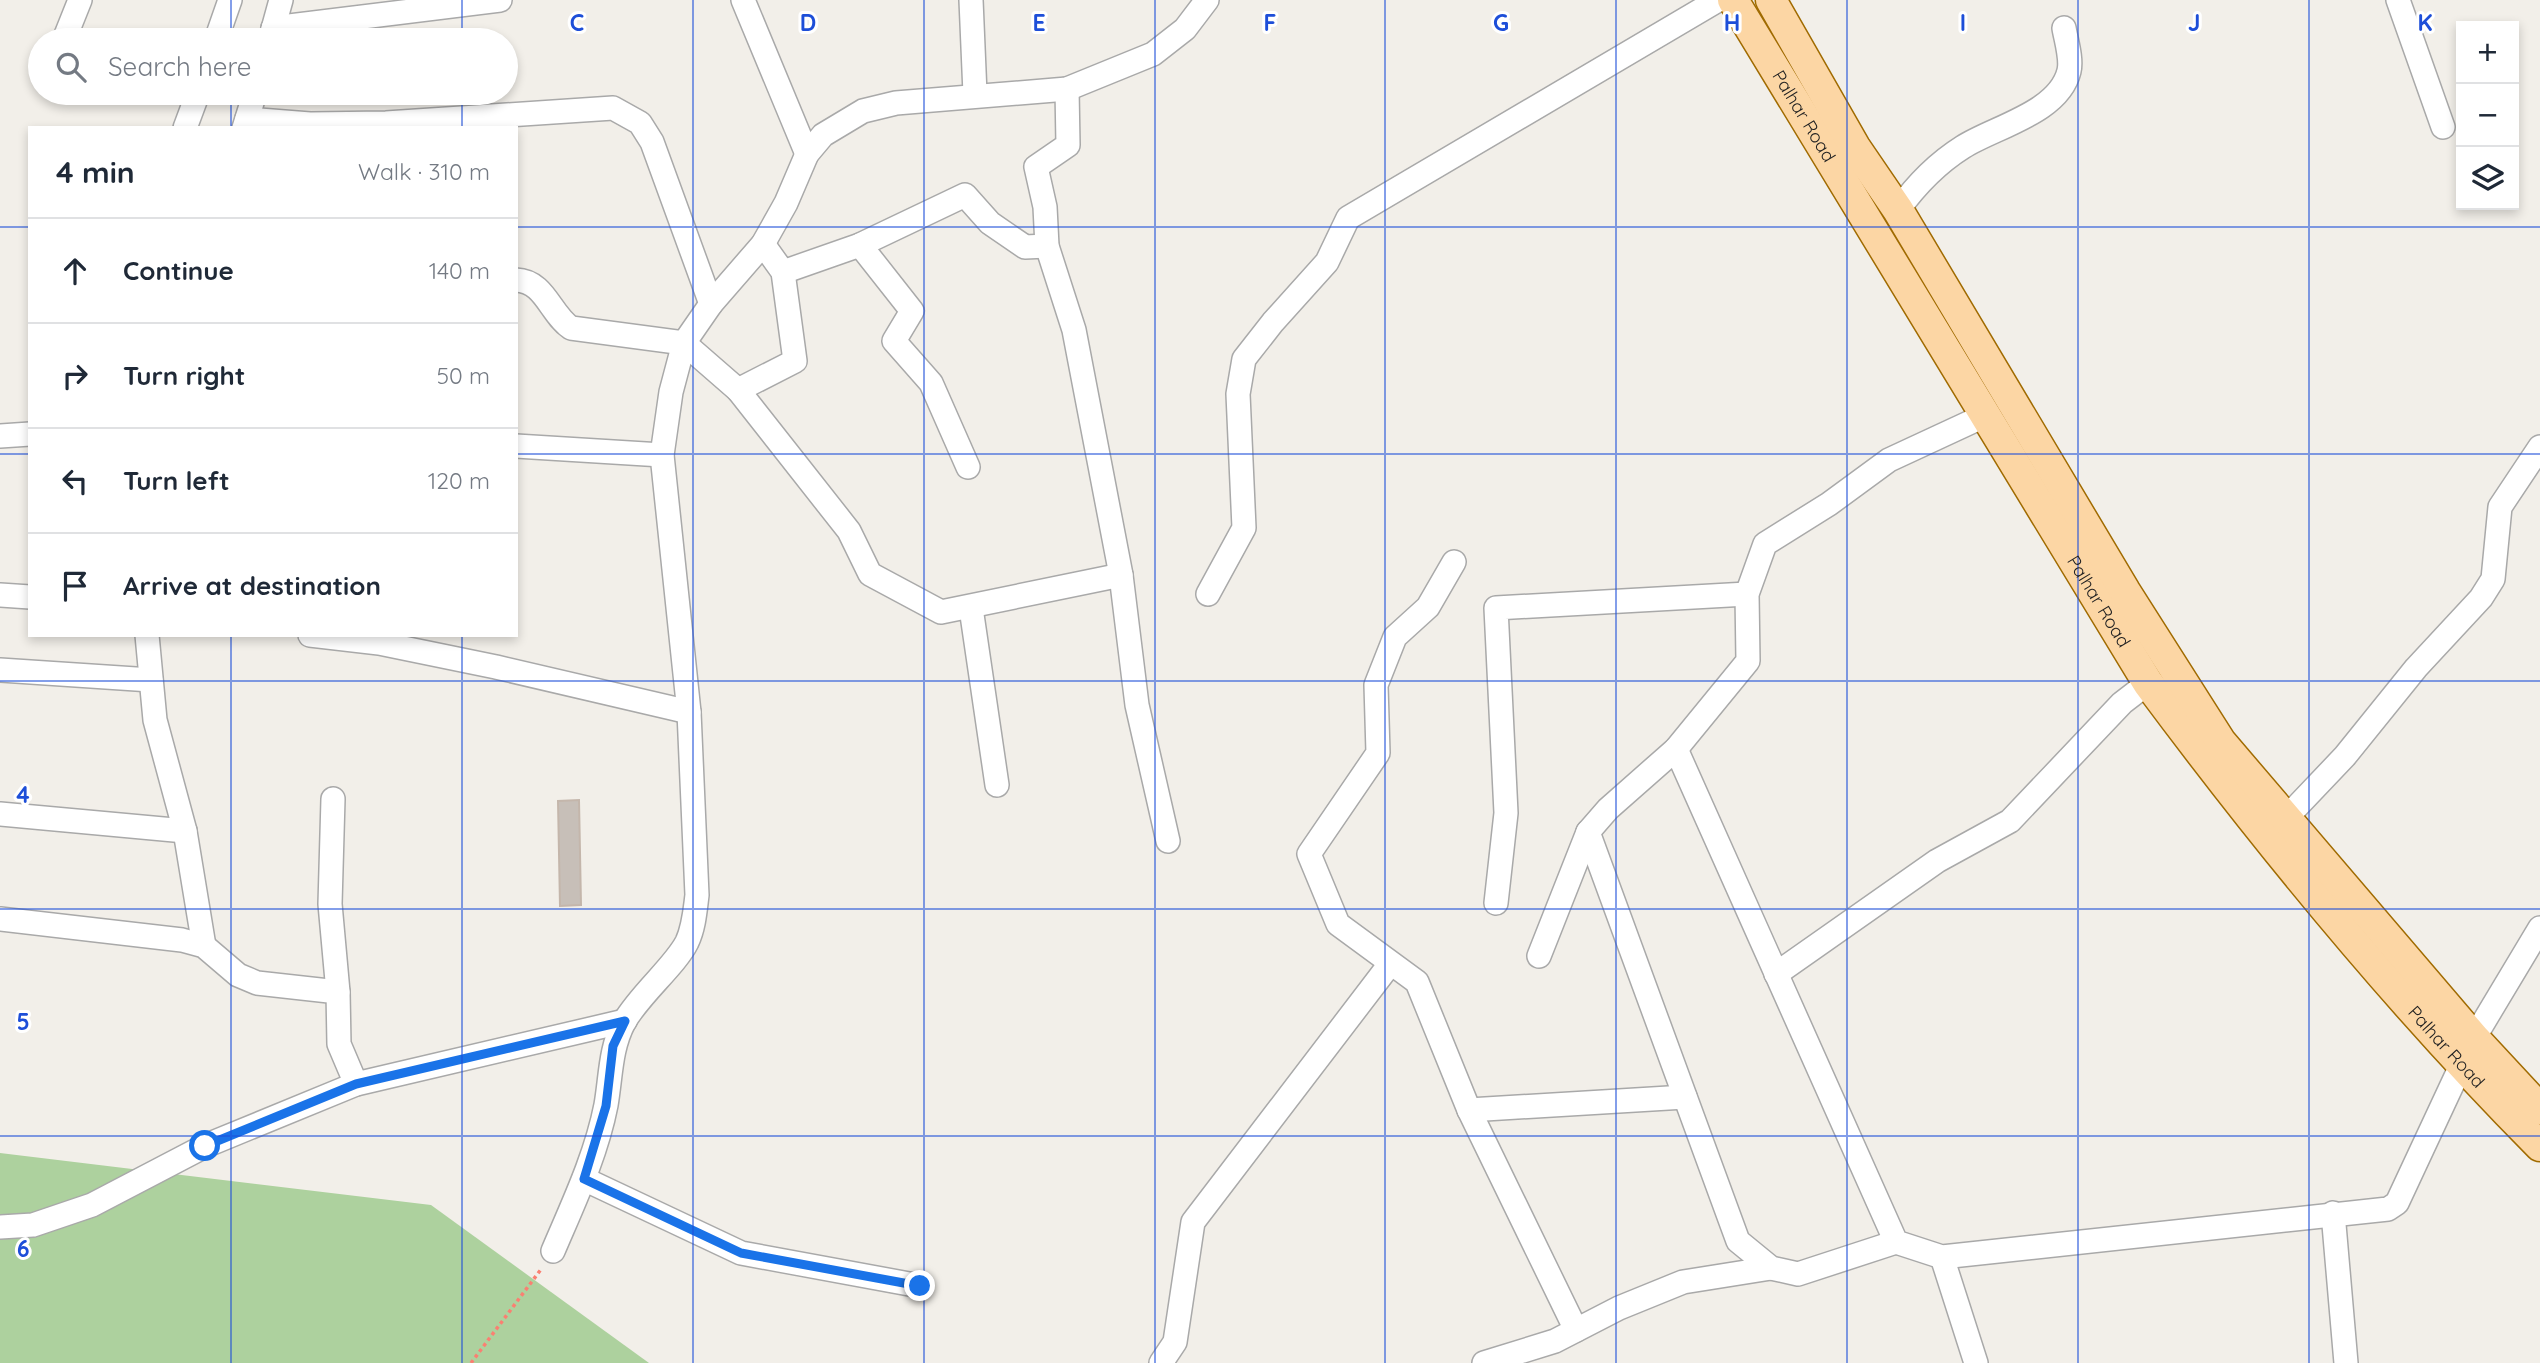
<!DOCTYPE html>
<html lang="en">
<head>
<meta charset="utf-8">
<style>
	body { margin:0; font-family:Quicksand,sans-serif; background:#f2f2f3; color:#1f2937 }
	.controls { position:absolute; right:21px; top:21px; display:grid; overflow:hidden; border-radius:0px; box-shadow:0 4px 10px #0003 }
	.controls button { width:63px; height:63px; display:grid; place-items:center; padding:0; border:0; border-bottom:2px solid #e0e1e3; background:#fff; color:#1f2937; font:35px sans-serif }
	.stop { position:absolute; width:21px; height:21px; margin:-16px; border:5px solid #1a73e8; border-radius:50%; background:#fff }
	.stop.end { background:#1a73e8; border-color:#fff; box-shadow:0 2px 7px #0008 }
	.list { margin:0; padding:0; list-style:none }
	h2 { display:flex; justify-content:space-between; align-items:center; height:91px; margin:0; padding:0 28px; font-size:30px }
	h2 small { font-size:23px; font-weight:400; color:#747a83 }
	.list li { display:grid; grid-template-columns:46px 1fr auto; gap:21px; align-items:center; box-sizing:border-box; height:105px; padding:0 28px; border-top:2px solid #e0e1e3 }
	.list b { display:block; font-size:26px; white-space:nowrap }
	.list em { font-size:23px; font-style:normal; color:#747a83 }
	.icon { flex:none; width:38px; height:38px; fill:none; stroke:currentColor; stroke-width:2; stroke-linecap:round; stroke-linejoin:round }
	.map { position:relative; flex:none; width:2540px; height:1363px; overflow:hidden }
	.search { position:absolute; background:#fff; box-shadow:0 4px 10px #0003; left:28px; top:28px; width:490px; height:77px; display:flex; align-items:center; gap:18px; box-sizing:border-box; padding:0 24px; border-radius:38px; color:#747a83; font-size:26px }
	.panel { position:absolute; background:#fff; box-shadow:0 4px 10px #0003; left:28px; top:126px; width:490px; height:511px; border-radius:0px }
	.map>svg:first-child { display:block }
	.forest { fill:#add19e }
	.building { fill:#c7bfb8; stroke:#c4b6ab; stroke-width:2 }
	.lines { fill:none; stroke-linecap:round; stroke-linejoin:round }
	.minor-casing { stroke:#a9a9a9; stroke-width:26 }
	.major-casing { stroke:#a06b00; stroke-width:33 }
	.path { stroke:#fa8072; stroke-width:3.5; stroke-dasharray:3.5 3.5; stroke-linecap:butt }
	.minor { stroke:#fff; stroke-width:23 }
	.major { stroke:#fcd6a4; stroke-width:30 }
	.route { stroke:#1a73e8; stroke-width:9 }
	.grid { fill:none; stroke:#1d4ed8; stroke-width:2; stroke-opacity:0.55 }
	.labels { text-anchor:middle; stroke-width:6; stroke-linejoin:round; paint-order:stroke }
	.street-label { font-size:18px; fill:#222; stroke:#fff }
	.grid-label { font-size:23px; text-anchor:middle; font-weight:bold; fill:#1d4ed8; stroke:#fff; stroke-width:6; stroke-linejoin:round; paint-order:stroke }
</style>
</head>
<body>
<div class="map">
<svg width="2540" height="1363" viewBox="0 0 2540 1363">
	<rect width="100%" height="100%" fill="#f2efe9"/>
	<!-- forest -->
	<polygon class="forest" points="0,1153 431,1205 649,1363 0,1363"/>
	<!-- building -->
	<polygon class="building" points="579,800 581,905 560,906 558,801"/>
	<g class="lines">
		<defs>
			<g id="minor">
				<polyline points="743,0 807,154"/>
				<polyline points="971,0 975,94"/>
				<polyline points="2398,0 2443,127"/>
				<polyline points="273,28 500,0"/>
				<polyline points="64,40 80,0"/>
				<polyline points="216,40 230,0"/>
				<polyline points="270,40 281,0"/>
				<polyline points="1067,89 1068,145 1036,167 1045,207 1047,246 1074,330 1121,575 1137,705 1168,841"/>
				<polyline points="247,119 310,124 386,123 613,108 640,123 652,142 711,304"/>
				<polyline points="185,128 198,93"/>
				<polyline points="244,128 255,93"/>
				<path d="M1898,210C1916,185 1936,164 1963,147C1994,127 2059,113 2069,71C2072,59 2066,40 2064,28"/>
				<polyline points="860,245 912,311 894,341 931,383 968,467"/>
				<polyline points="783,272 860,245 965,195 990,223 1025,247 1047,246"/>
				<path d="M516,280C545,281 550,314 571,328L684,343L738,390L849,531L870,574L941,612L1121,575"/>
				<polyline points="738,390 795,361 783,272 763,244"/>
				<polyline points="0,436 30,434"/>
				<polyline points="516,446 662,455"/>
				<polyline points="1454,562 1428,607 1395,637 1376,685 1378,753 1309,854 1338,924 1417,982 1469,1110 1576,1330"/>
				<polyline points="1208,594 1244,528 1238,394 1244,359 1273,322 1327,262 1348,218 1718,0"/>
				<polyline points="0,595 30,597"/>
				<polyline points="971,608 997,785"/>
				<polyline points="147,635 155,720 185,831 204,946"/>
				<polyline points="310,635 379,643 496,667 689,712"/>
				<polyline points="0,670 151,680"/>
				<polyline points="1676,749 1896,1242 1942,1257 2388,1209 2397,1203 2474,1038 2540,928"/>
				<polyline points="333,799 330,904 338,992"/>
				<polyline points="0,814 185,831"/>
				<polyline points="2286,818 2345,756 2416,668 2481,598 2493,579 2500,507 2540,447"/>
				<polyline points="1588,832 1738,1241 1771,1268 1798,1274 1896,1242"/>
				<polyline points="1496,903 1506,813 1496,608 1747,594"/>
				<polyline points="0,919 182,940 204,946 238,975 257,983 338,992 339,1044 356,1084"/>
				<polyline points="1539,956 1588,832 1608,809 1676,749 1748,661 1747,594 1765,544 1829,504 1889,460 1986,415"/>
				<polyline points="1776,974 1937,861 2010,821 2122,703 2148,683"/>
				<polyline points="1469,1110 1685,1097"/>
				<polyline points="584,1179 741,1253 920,1286"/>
				<polyline points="2333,1213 2346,1363"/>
				<polyline points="0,1227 33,1225 92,1205 205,1146 356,1084 625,1021"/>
				<path d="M553,1251C573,1204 596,1156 606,1105C611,1076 610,1049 624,1022C640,994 675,966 687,942C694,927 695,911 697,895L689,712L662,455L671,392L684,343L711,304L763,244L786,203L807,154L823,135L863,111L896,103L1067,89L1153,54L1185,29L1207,0"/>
				<polyline points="1942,1257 1976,1363"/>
				<polyline points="1161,1363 1175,1342 1193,1222 1390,964"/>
				<polyline points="1484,1363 1555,1341 1619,1308 1683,1282 1771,1268"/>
			</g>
			<g id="major">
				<path id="s1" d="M1733,0L2148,683C2267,843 2399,1004 2540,1146"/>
				<polyline points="1771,0 1855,147 1898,210 2125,591 2221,742 2474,1038 2540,1109"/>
			</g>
		</defs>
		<!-- minor casing -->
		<use href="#minor" class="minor-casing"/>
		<!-- major casing -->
		<use href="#major" class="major-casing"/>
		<!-- path -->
		<polyline class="path" points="471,1363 542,1268"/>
		<!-- minor -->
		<use href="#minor" class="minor"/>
		<!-- major -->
		<use href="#major" class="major"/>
	</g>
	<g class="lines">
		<!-- route -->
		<polyline class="route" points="205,1146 356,1084 625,1021 613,1046 606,1106 584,1179 741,1253 920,1286"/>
	</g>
	<!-- grid -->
	<path class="grid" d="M231,0V40M462,0V40M693,0V1363M924,0V1363M1155,0V1363M1385,0V1363M1616,0V1363M1847,0V1363M2078,0V1363M2309,0V1363M231,93V128M462,93V128M0,227H30M516,227H2540M0,454H30M516,454H2540M231,635V1363M462,635V1363M0,681H2540M0,909H2540M0,1136H2540"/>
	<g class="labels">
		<!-- street labels -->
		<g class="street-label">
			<text dy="6" stroke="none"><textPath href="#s1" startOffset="136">Palhar Road</textPath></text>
			<text dy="6" stroke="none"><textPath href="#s1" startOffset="704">Palhar Road</textPath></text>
			<text dy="6" stroke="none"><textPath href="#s1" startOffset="1270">Palhar Road</textPath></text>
		</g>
	</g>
	<g class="grid-label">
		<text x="577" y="31">C</text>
		<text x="808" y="31">D</text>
		<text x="1039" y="31">E</text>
		<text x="1270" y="31">F</text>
		<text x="1501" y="31">G</text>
		<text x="1732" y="31">H</text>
		<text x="1963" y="31">I</text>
		<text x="2194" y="31">J</text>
		<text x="2425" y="31">K</text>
		<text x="23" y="803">4</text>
		<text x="23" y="1030">5</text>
		<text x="23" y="1257">6</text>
	</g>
</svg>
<div class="controls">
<button>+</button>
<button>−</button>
<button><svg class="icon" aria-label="layers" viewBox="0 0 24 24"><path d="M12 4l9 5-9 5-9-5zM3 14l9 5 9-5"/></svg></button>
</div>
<div class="stop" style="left:205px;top:1146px"></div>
<div class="stop end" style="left:920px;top:1286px"></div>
<div class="search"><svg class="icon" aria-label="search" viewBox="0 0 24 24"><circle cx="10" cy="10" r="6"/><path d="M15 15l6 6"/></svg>Search here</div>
<section class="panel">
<h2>4 min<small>Walk · 310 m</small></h2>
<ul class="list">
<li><svg class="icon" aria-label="ahead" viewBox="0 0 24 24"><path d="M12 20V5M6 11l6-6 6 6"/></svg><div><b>Continue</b></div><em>140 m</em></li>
<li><svg class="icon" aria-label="right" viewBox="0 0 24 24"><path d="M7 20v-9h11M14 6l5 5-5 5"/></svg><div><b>Turn right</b></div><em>50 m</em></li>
<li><svg class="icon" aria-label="left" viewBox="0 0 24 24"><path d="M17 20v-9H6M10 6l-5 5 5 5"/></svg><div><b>Turn left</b></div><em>120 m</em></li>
<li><svg class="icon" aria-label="arrive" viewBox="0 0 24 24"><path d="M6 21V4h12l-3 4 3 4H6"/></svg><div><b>Arrive at destination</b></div></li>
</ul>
</section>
</div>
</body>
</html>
